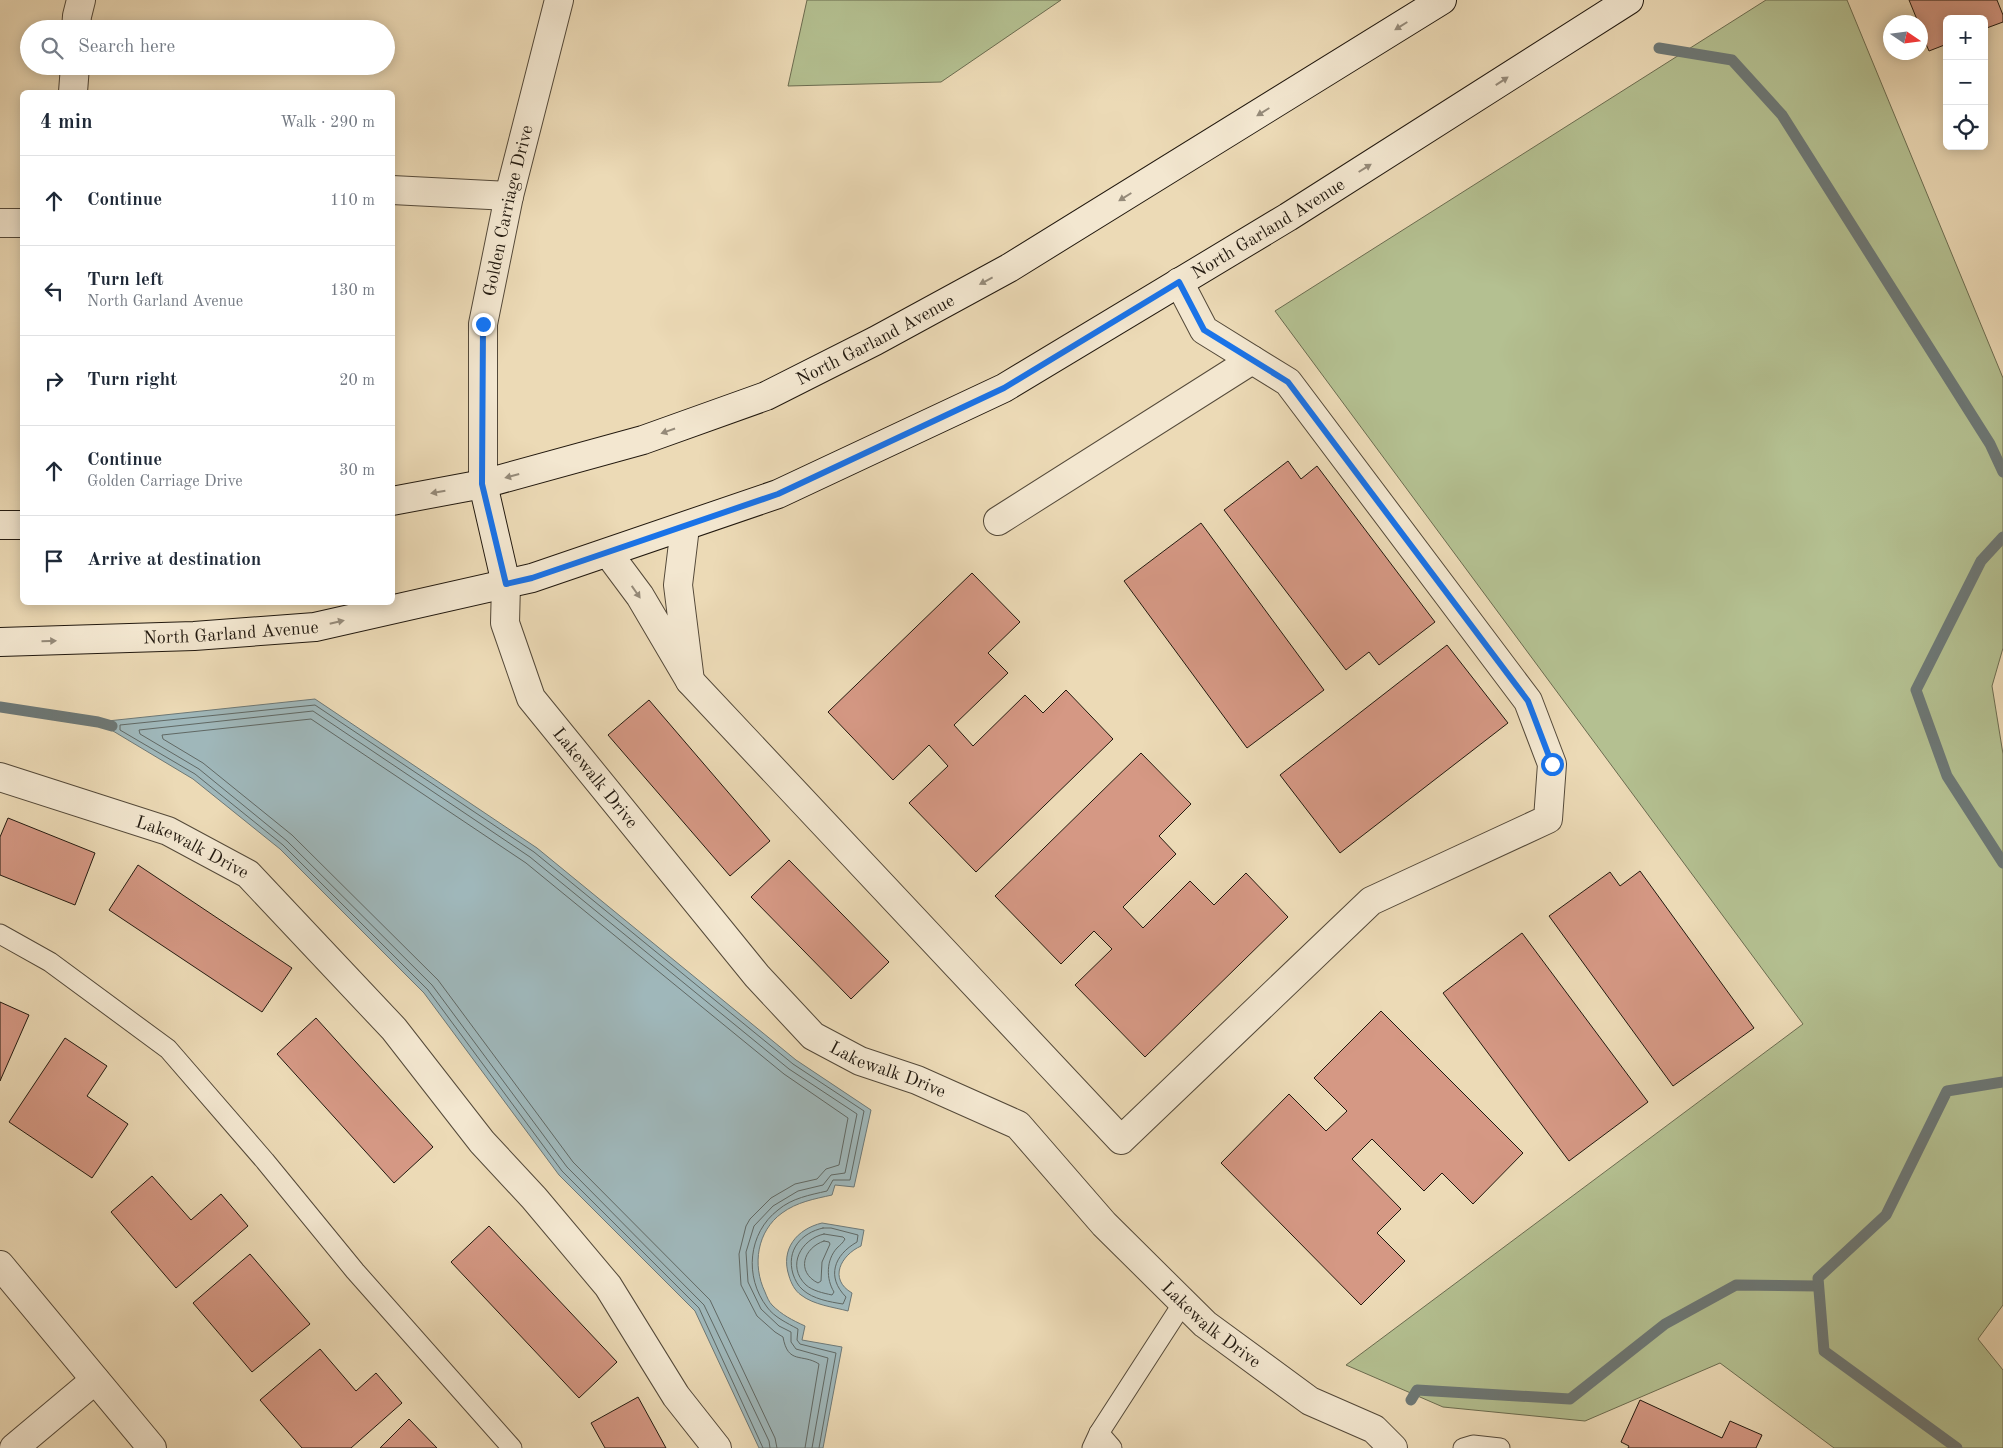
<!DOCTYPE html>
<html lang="en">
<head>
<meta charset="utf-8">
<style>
	body { margin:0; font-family:"Old Standard TT",serif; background:#f2f2f3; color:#1f2937 }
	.controls { position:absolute; right:15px; top:15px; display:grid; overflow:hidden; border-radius:8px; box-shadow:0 2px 12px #0003 }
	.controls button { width:45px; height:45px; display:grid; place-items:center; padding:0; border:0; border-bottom:1px solid #e0e1e3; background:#fff; color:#1f2937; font:25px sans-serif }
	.compass { position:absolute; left:1883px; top:15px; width:45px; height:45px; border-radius:50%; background:#fff; box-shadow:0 2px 12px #0003; rotate:103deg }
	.stop { position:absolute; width:15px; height:15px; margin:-11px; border:4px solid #1a73e8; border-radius:50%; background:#fff }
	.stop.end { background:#1a73e8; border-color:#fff; box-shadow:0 1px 5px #0008 }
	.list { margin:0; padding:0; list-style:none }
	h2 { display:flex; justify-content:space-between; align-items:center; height:65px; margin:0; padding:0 20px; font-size:21px }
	h2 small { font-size:16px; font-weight:400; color:#747a83 }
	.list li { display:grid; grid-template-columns:32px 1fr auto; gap:15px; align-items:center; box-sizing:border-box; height:90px; padding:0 20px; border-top:1px solid #e0e1e3 }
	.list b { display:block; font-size:19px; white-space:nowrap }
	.list p { margin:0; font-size:16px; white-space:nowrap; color:#747a83 }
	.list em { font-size:16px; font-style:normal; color:#747a83 }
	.icon { flex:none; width:28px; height:28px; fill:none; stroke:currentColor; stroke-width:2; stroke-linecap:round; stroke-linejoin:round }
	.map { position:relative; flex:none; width:2003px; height:1448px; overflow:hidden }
	.search { position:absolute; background:#fff; box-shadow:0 2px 12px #0003; left:20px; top:20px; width:375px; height:55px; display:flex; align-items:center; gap:12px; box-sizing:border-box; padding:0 18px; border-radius:28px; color:#747a83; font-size:19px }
	.panel { position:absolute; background:#fff; box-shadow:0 2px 12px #0003; left:20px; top:90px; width:375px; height:515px; border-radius:8px }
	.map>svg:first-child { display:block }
	.green { fill:#b4c091; stroke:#6b6c50 }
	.water { fill:#9fb7ba; stroke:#6d7876 }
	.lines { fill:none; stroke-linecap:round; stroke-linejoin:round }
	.shore { stroke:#606864; stroke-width:1 }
	.stream { stroke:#6d7876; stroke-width:11 }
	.building { fill:#d59884; stroke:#22190f }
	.lane-casing { stroke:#544939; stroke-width:21 }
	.street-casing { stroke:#544939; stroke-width:30 }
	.secondary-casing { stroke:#22190f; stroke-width:30 }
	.lane { stroke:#f3e7d0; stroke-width:19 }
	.street { stroke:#f3e7d0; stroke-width:28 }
	.secondary { stroke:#f3e7d0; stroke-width:28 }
	.oneway { fill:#958a79 }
	.route { stroke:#1a73e8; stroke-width:6 }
	.labels { text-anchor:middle; stroke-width:5; stroke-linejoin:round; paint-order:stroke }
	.street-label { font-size:18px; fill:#22190f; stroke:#f3e7d0 }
</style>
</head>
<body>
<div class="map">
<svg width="2003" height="1448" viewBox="0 0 2003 1448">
	<rect width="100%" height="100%" fill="#ecdab6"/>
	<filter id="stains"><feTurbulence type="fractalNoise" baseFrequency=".004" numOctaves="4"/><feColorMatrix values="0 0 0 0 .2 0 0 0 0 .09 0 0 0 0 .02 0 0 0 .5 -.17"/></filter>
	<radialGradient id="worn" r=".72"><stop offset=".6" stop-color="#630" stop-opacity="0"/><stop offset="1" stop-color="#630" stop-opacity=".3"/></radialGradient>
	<!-- green -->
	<g class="green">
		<polygon points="807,0 1061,0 941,82 788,86"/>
		<polygon points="1766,0 1847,0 2003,378 2003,648 1992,686 2003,754 2003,1305 1978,1339 2003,1370 2003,1448 1834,1448 1720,1363 1585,1421 1443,1407 1346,1365 1803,1024 1275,311"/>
	</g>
	<!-- water -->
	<g class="water">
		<path d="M315,699L537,848L796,1060L871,1110L854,1187L835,1185L832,1195C814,1199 797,1202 782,1213C757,1231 752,1265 765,1292C767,1297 769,1302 772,1305C782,1315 792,1320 805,1326L802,1340L842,1347L823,1448H759L695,1311L559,1175L424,993L280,849L193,779L98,722Z"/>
		<path d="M822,1223L864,1230L861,1246C841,1255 828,1279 852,1293L848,1311C833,1307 814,1305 801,1295C795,1291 791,1283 789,1276C780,1249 797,1229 822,1223Z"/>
	</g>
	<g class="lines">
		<!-- shore -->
		<g class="shore">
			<path d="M823,1228H831L858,1235L857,1242C834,1255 826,1277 846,1297L843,1304C830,1302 813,1299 803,1290C798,1286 795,1280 793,1274C786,1250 801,1233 823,1228Z"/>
			<path d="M824,1234L843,1237L845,1239C843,1243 840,1245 837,1248C826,1260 826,1279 834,1292L832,1295C823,1293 813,1291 806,1285C786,1266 801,1239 824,1234Z"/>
			<path d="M824,1241L829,1242L830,1244L822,1262L821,1281L818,1283C796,1272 803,1248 824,1241Z"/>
			<path d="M763,1448L699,1308L562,1171L428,990L283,845L195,774L120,730V725L315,705L534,852L793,1064L864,1111L850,1180H833L827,1191C810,1195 792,1198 778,1210C748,1233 744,1277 767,1307C774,1317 787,1323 798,1329L797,1340L800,1344L836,1353L819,1448"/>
			<polyline points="770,1448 769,1441 704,1305 567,1167 432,985 287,841 199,769 140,734 139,730 313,711 530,857 789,1069 857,1114 845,1173 831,1175 823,1185 798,1191 773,1206 754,1226 746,1252 748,1282 761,1309 779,1326 791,1332 791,1342 796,1349 828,1358 812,1448"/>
			<path d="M777,1448L775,1438L710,1300L573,1162L438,980L292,835L203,763L163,739L162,735L311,719L526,863L784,1074L848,1118L839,1165L826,1169L817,1179L795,1184L771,1198L750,1219L746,1226L739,1254L741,1285L757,1316L775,1332L783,1337C788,1365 802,1353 819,1364L805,1448"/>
		</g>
		<!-- stream -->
		<g class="stream">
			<polyline points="1659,48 1732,60 1782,115 1990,444 2003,472"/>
			<polyline points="2003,537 1981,561 1916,690 1947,776 2003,863"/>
			<polyline points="0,707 98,722 112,726"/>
			<polyline points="1411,1400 1417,1390 1570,1399 1665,1324 1736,1285 1818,1286"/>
			<polyline points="1957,1448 1824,1351 1818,1278 1886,1215 1947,1091 2003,1082"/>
		</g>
	</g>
	<!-- building -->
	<g class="building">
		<polygon points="1909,0 1997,0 2003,15 2003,22 1984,29 1984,19 1947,19 1947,44 1929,51 1920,30 1920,22 1918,22"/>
		<polygon points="1288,461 1301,479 1317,466 1435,622 1379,665 1369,652 1346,670 1224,510"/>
		<polygon points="1201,523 1324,690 1247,748 1124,581"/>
		<polygon points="972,573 1020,622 988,653 1008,673 954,725 973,746 1025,695 1043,713 1066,690 1113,739 976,872 909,803 948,766 929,745 893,780 828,712"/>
		<polygon points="1447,645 1508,723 1340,853 1280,775"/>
		<polygon points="649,700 770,841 730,876 608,735"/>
		<polygon points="1141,753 1191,804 1159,836 1176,854 1123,907 1143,928 1190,881 1214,905 1246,873 1288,917 1145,1057 1075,985 1112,949 1094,931 1061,964 995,896"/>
		<polygon points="8,818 95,853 75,905 0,875 0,837"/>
		<polygon points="789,860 889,962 851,999 751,897"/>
		<polygon points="138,865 292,968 262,1012 109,910"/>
		<polygon points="1640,871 1754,1028 1673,1086 1549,916 1610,872 1620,886"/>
		<polygon points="1522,933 1648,1102 1569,1161 1443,993"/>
		<polygon points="0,1002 29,1015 0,1081"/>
		<polygon points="1381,1011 1523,1153 1473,1204 1442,1173 1424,1191 1372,1139 1352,1159 1401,1209 1377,1233 1405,1261 1361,1305 1221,1163 1289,1094 1326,1131 1347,1111 1314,1078"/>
		<polygon points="316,1018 433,1147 394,1183 277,1054"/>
		<polygon points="65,1038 107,1066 87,1096 128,1124 92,1178 9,1122"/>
		<polygon points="152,1176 191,1220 221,1194 248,1226 176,1288 111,1212"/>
		<polygon points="489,1226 617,1362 579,1398 451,1262"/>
		<polygon points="250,1254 310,1324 252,1372 193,1303"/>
		<polygon points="320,1349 356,1391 376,1373 402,1403 351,1448 302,1448 260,1400"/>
		<polygon points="638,1397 666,1448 605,1448 591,1423"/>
		<polygon points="1640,1400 1722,1438 1730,1421 1762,1435 1756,1448 1628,1448 1629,1446 1621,1442"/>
		<polygon points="409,1419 437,1448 380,1448"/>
	</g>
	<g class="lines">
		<defs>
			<g id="lane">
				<polyline points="0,934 50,962 168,1049 265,1161 355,1271 512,1448"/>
				<polyline points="1099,1433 1112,1448"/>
				<polyline points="1092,1448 1099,1433 1183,1303"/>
				<polyline points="1463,1448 1473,1445 1500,1448"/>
			</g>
			<g id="street">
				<polyline points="76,29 77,16 81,0"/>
				<polyline points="73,92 75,66"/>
				<polyline points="392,190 509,196"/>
				<polyline points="0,223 22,223"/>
				<path id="s1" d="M483,484V324L509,196L559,0"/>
				<polyline points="998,521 1252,360"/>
				<polyline points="608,553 640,596 690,681 678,585 685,527"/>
				<path id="s2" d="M506,584L505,623L531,698L757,976L813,1036L860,1061L917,1080L1018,1125L1104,1224L1205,1324L1310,1401L1374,1429L1393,1448"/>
				<polyline points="690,681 1121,1140 1371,901 1548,819 1552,764 1528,701 1288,382 1204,330 1179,282"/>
				<path id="s3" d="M0,777L168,831L248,874L394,1029L482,1142L534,1198L608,1286L676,1396L717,1448"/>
				<polyline points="0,1265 152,1448"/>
				<polyline points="14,1448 95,1380"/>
			</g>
			<g id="secondary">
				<polyline points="483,484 506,584"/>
				<path id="s4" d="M392,501L483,484L643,440L766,396L875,341L1009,268L1442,0"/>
				<polyline points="0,525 22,525"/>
				<path id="s5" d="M0,642L194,636L315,627L532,578L778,494L1004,388L1288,217L1629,0"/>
			</g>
		</defs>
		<!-- lane casing -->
		<use href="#lane" class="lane-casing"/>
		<!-- street casing -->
		<use href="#street" class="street-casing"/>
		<!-- secondary casing -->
		<use href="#secondary" class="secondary-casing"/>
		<!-- lane -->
		<use href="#lane" class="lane"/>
		<!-- street -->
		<use href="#street" class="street"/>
		<!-- secondary -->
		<use href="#secondary" class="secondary"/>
	</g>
	<!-- one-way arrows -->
	<defs><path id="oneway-solid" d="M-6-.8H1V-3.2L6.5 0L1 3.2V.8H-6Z" transform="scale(1.25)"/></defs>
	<g class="oneway">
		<use href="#oneway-solid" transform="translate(1401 26) rotate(148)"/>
		<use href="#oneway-solid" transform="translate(1502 81) rotate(-33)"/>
		<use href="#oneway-solid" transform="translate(1263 112) rotate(148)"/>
		<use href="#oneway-solid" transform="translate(1365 168) rotate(-32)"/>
		<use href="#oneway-solid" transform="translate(1125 197) rotate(148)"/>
		<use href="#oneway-solid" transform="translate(986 281) rotate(152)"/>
		<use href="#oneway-solid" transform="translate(668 431) rotate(161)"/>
		<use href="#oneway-solid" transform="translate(512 476) rotate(165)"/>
		<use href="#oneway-solid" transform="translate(438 492) rotate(170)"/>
		<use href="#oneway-solid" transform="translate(636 592) rotate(55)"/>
		<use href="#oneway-solid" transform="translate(337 622) rotate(-13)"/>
		<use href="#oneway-solid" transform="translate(49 641) rotate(-2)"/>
	</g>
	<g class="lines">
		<!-- route -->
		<polyline class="route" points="483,324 482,484 506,584 532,578 778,494 1004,388 1179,282 1204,330 1288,382 1528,701 1552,764"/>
	</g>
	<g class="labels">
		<!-- street labels -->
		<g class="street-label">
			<text dy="6" stroke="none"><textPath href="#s1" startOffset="276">Golden Carriage Drive</textPath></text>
			<text dy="6" stroke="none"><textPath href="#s5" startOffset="1356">North Garland Avenue</textPath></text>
			<text dy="6" stroke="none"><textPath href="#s4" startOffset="512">North Garland Avenue</textPath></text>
			<text dy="6" stroke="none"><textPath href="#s5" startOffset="231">North Garland Avenue</textPath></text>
			<text dy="6" stroke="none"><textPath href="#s2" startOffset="221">Lakewalk Drive</textPath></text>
			<text dy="6" stroke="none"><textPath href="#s3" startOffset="205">Lakewalk Drive</textPath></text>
			<text dy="6" stroke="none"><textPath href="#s2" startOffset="641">Lakewalk Drive</textPath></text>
			<text dy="6" stroke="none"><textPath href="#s2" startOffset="1061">Lakewalk Drive</textPath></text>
		</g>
	</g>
	<rect width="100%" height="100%" filter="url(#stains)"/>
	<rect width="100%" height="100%" fill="url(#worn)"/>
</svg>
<div class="controls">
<button>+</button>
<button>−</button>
<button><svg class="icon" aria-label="locate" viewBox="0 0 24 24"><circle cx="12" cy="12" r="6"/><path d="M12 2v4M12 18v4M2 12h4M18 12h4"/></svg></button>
</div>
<svg class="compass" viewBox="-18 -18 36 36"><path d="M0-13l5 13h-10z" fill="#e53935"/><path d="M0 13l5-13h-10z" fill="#747a83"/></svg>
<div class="stop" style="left:1552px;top:764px"></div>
<div class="stop end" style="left:483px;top:324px"></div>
<div class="search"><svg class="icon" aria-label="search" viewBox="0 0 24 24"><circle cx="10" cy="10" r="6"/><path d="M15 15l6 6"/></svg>Search here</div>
<section class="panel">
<h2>4 min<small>Walk · 290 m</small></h2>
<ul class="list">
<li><svg class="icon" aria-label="ahead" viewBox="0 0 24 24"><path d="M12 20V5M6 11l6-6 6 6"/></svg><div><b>Continue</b></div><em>110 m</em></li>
<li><svg class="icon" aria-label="left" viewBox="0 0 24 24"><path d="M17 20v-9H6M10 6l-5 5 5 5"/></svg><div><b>Turn left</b><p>North Garland Avenue</p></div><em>130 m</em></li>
<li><svg class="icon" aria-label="right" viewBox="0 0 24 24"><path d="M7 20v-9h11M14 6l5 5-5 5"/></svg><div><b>Turn right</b></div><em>20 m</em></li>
<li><svg class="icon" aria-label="ahead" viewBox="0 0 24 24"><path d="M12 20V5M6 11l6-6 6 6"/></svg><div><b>Continue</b><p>Golden Carriage Drive</p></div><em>30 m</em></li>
<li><svg class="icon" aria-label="arrive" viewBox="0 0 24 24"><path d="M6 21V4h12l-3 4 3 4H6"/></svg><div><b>Arrive at destination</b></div></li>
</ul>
</section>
</div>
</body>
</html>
